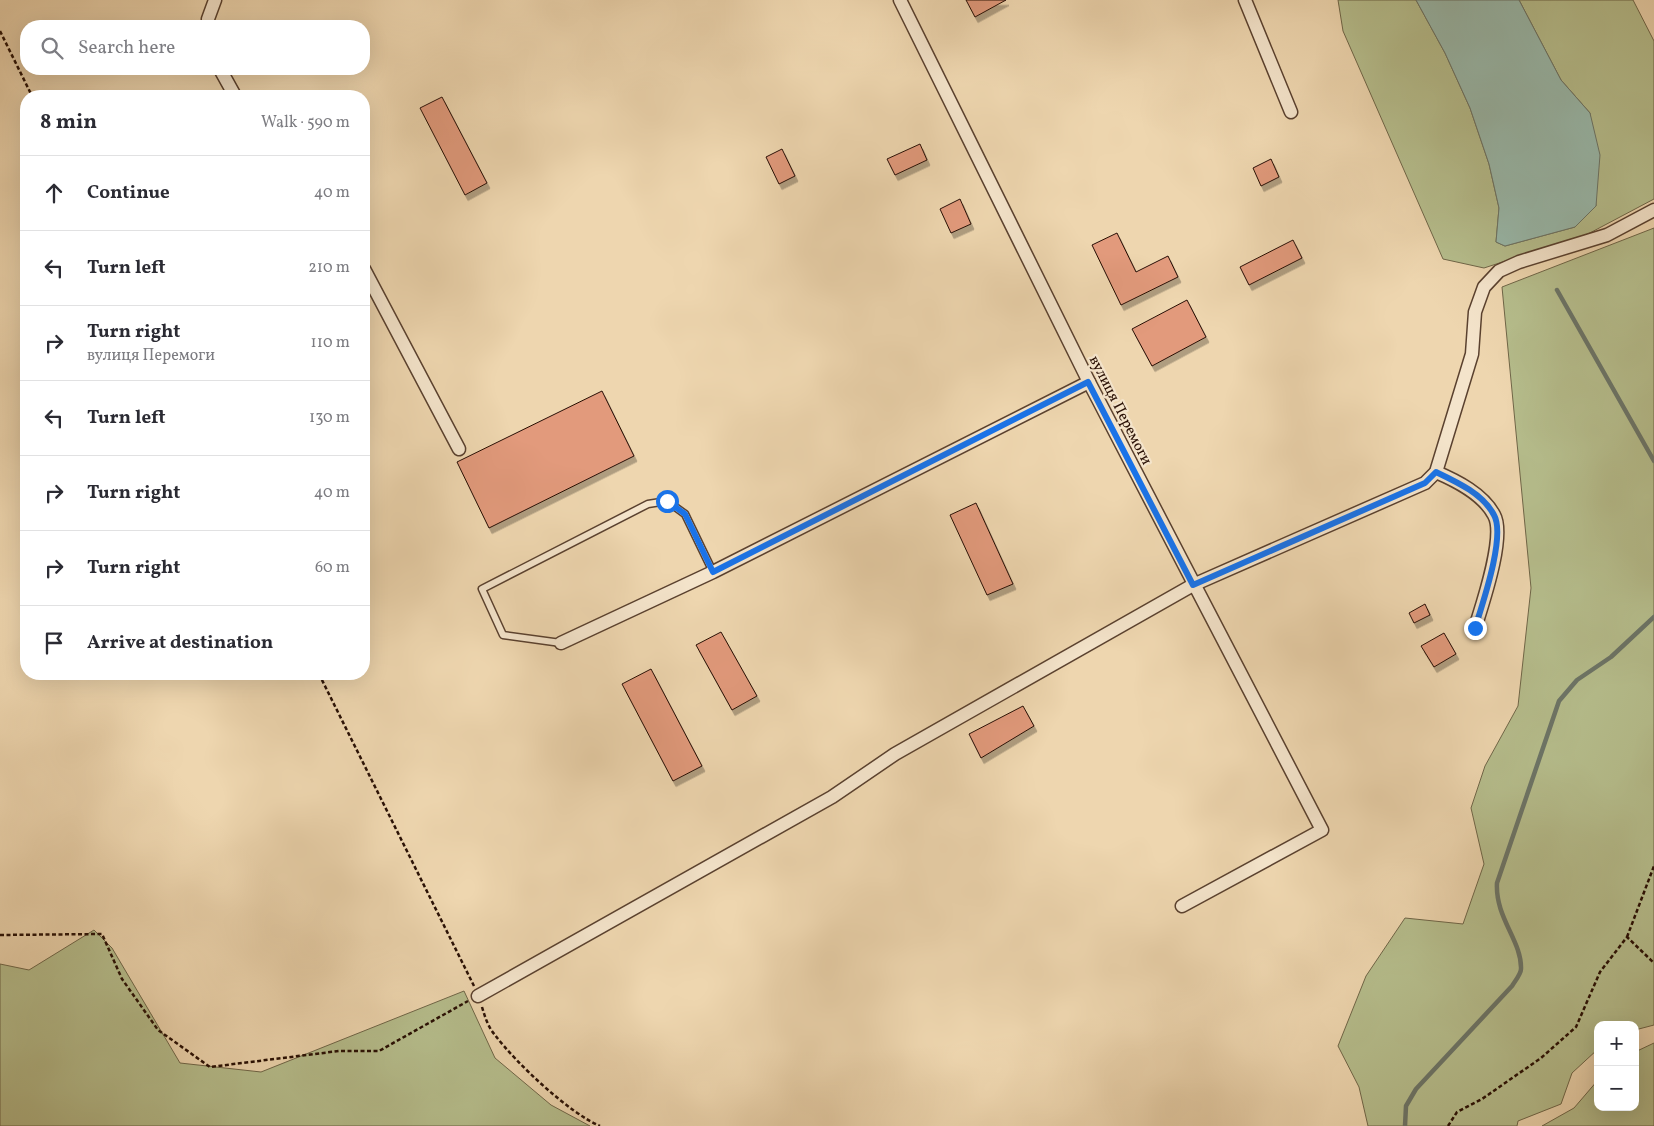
<!DOCTYPE html>
<html lang="en">
<head>
<meta charset="utf-8">
<style>
	body { margin:0; font-family:Vollkorn,serif; background:#f2f2f3; color:#2b2b33 }
	.controls { position:absolute; right:15px; bottom:15px; display:grid; overflow:hidden; border-radius:10px; box-shadow:0 5px 20px #0002 }
	.controls button { width:45px; height:45px; display:grid; place-items:center; padding:0; border:0; border-bottom:1px solid #e1e1e2; background:#fff; color:#2b2b33; font:25px sans-serif }
	.stop { position:absolute; width:15px; height:15px; margin:-11px; border:4px solid #1a73e8; border-radius:50%; background:#fff }
	.stop.end { background:#1a73e8; border-color:#fff; box-shadow:0 1px 5px #0008 }
	.list { margin:0; padding:0; list-style:none }
	h2 { display:flex; justify-content:space-between; align-items:center; height:65px; margin:0; padding:0 20px; font-size:21px }
	h2 small { font-size:16px; font-weight:400; color:#7c7c81 }
	.list li { display:grid; grid-template-columns:32px 1fr auto; gap:15px; align-items:center; box-sizing:border-box; height:75px; padding:0 20px; border-top:1px solid #e1e1e2 }
	.list b { display:block; font-size:19px; white-space:nowrap }
	.list p { margin:0; font-size:16px; white-space:nowrap; color:#7c7c81 }
	.list em { font-size:16px; font-style:normal; color:#7c7c81 }
	.icon { flex:none; width:28px; height:28px; fill:none; stroke:currentColor; stroke-width:2; stroke-linecap:round; stroke-linejoin:round }
	.map { position:relative; flex:none; width:1654px; height:1126px; overflow:hidden }
	.search { position:absolute; background:#fff; box-shadow:0 5px 20px #0002; left:20px; top:20px; width:350px; height:55px; display:flex; align-items:center; gap:12px; box-sizing:border-box; padding:0 18px; border-radius:20px; color:#7c7c81; font-size:19px }
	.panel { position:absolute; background:#fff; box-shadow:0 5px 20px #0002; left:20px; top:90px; width:350px; height:590px; border-radius:20px }
	.map>svg:first-child { display:block }
	.green { fill:#b6be8d; stroke:#6f6648 }
	.water { fill:#99b9ab; stroke:#6c7568 }
	.lines { fill:none; stroke-linecap:round; stroke-linejoin:round }
	.stream { stroke:#6c7568; stroke-width:4.5 }
	.building { fill:#e29a7c; stroke:#280f04; filter:url(#shadow) }
	.lane-casing { stroke:#5a412f; stroke-width:9 }
	.street-casing { stroke:#5a412f; stroke-width:15 }
	.path { stroke:#280f04; stroke-width:2.5; stroke-dasharray:4 2.5; stroke-linecap:butt }
	.lane { stroke:#f4e4cb; stroke-width:6 }
	.street { stroke:#f4e4cb; stroke-width:12 }
	.route { stroke:#1a73e8; stroke-width:6 }
	.labels { text-anchor:middle; stroke-width:4.5; stroke-linejoin:round; paint-order:stroke }
	.street-label { font-size:15px; fill:#280f04; stroke:#f4e4cb }
</style>
</head>
<body>
<div class="map">
<svg width="1654" height="1126" viewBox="0 0 1654 1126">
	<defs>
		<filter id="shadow"><feDropShadow dx="3" dy="5.5" stdDeviation="0" flood-color="#0004"/></filter>
	</defs>
	<rect width="100%" height="100%" fill="#eed6af"/>
	<filter id="stains"><feTurbulence type="fractalNoise" baseFrequency=".004" numOctaves="4"/><feColorMatrix values="0 0 0 0 .2 0 0 0 0 .09 0 0 0 0 .02 0 0 0 .5 -.17"/></filter>
	<radialGradient id="worn" r=".72"><stop offset=".6" stop-color="#630" stop-opacity="0"/><stop offset="1" stop-color="#630" stop-opacity=".3"/></radialGradient>
	<!-- green -->
	<g class="green">
		<polygon points="1338,0 1416,0 1445,53 1470,108 1489,164 1499,208 1496,242 1505,246 1575,227 1596,206 1590,113 1561,80 1519,0 1633,0 1654,41 1654,199 1586,235 1484,268 1443,259 1343,31"/>
		<polygon points="1654,228 1654,1025 1635,1030 1635,1025 1598,1025 1598,1049 1572,1073 1561,1104 1518,1121 1517,1126 1368,1126 1359,1087 1338,1046 1366,976 1405,918 1463,924 1484,864 1471,808 1485,766 1518,706 1531,588 1502,287"/>
		<polygon points="94,930 112,948 180,1063 261,1072 464,991 495,1058 551,1105 590,1126 0,1126 0,964 29,970"/>
		<polygon points="1654,1043 1654,1126 1542,1126 1574,1108 1598,1080 1598,1107 1635,1107 1635,1052"/>
	</g>
	<!-- water -->
	<polygon class="water" points="1416,0 1519,0 1561,80 1590,113 1600,155 1596,206 1575,227 1505,246 1496,242 1499,208 1489,164 1470,108 1445,53"/>
	<g class="lines">
		<!-- stream -->
		<g class="stream">
			<polyline points="1557,290 1654,461"/>
			<path d="M1405,1126L1406,1106L1416,1089L1512,986C1515,981 1521,974 1521,969C1522,941 1495,918 1497,883L1559,701L1577,680L1611,657L1654,617"/>
		</g>
	</g>
	<!-- building -->
	<g class="building">
		<polygon points="966,0 1006,0 975,17"/>
		<polygon points="442,97 487,183 465,195 420,108"/>
		<polygon points="920,144 927,160 895,175 887,159"/>
		<polygon points="782,149 795,176 779,184 766,157"/>
		<polygon points="1271,159 1279,177 1261,186 1253,168"/>
		<polygon points="960,199 971,224 951,233 940,209"/>
		<polygon points="1117,233 1136,272 1168,256 1178,277 1121,305 1092,245"/>
		<polygon points="1293,240 1302,258 1249,285 1240,267"/>
		<polygon points="1187,300 1206,337 1152,366 1132,329"/>
		<polygon points="602,391 634,456 489,528 457,462"/>
		<polygon points="976,503 1013,584 987,595 950,515"/>
		<polygon points="1425,604 1430,615 1414,623 1409,613"/>
		<polygon points="721,632 757,696 732,710 696,645"/>
		<polygon points="1444,633 1456,654 1434,667 1421,646"/>
		<polygon points="651,669 702,766 673,781 622,684"/>
		<polygon points="1023,706 1034,726 981,758 969,734"/>
	</g>
	<g class="lines">
		<defs>
			<polyline id="lane" points="561,643 503,635 482,589 648,504 667,501 685,514 713,572"/>
			<g id="street">
				<polyline points="900,0 1089,382 1322,830 1182,906"/>
				<polyline points="1245,0 1291,112"/>
				<polyline points="208,26 208,19 215,0"/>
				<polyline points="220,69 235,96"/>
				<polyline points="364,269 459,449"/>
				<path d="M1436,472C1457,481 1483,494 1494,515C1506,536 1482,605 1475,628"/>
				<polyline points="561,643 713,572 1089,382"/>
				<polyline points="478,996 832,797 895,754 1193,585 1425,483 1436,472 1472,354 1475,312 1484,287 1499,271 1519,262 1607,235 1654,210"/>
			</g>
		</defs>
		<!-- lane casing -->
		<use href="#lane" class="lane-casing"/>
		<!-- street casing -->
		<use href="#street" class="street-casing"/>
		<!-- path -->
		<g class="path">
			<polyline points="0,31 32,96"/>
			<polyline points="319,674 474,986"/>
			<polyline points="0,935 102,934 122,979 158,1030 210,1067 339,1051 379,1051 468,1001"/>
			<polyline points="1627,937 1654,866"/>
			<path d="M482,1007C485,1017 488,1027 495,1035C516,1063 569,1113 600,1126"/>
			<polyline points="1448,1126 1457,1112 1482,1099 1541,1058 1576,1027 1600,972 1627,937 1654,963"/>
		</g>
		<!-- lane -->
		<use href="#lane" class="lane"/>
		<!-- street -->
		<use href="#street" class="street"/>
	</g>
	<g class="lines">
		<!-- route -->
		<path class="route" d="M667,501L685,514L713,572L1088,382L1193,585L1425,483L1436,472C1457,482 1483,494 1494,515C1506,536 1482,605 1475,628"/>
	</g>
	<g class="labels">
		<!-- street labels -->
		<g class="street-label">
			<text transform="translate(1121 410) rotate(63)" y="5">вулиця Перемоги</text>
		</g>
	</g>
	<rect width="100%" height="100%" filter="url(#stains)"/>
	<rect width="100%" height="100%" fill="url(#worn)"/>
</svg>
<div class="controls">
<button>+</button>
<button>−</button>
</div>
<div class="stop" style="left:667px;top:501px"></div>
<div class="stop end" style="left:1475px;top:628px"></div>
<div class="search"><svg class="icon" aria-label="search" viewBox="0 0 24 24"><circle cx="10" cy="10" r="6"/><path d="M15 15l6 6"/></svg>Search here</div>
<section class="panel">
<h2>8 min<small>Walk · 590 m</small></h2>
<ul class="list">
<li><svg class="icon" aria-label="ahead" viewBox="0 0 24 24"><path d="M12 20V5M6 11l6-6 6 6"/></svg><div><b>Continue</b></div><em>40 m</em></li>
<li><svg class="icon" aria-label="left" viewBox="0 0 24 24"><path d="M17 20v-9H6M10 6l-5 5 5 5"/></svg><div><b>Turn left</b></div><em>210 m</em></li>
<li><svg class="icon" aria-label="right" viewBox="0 0 24 24"><path d="M7 20v-9h11M14 6l5 5-5 5"/></svg><div><b>Turn right</b><p>вулиця Перемоги</p></div><em>110 m</em></li>
<li><svg class="icon" aria-label="left" viewBox="0 0 24 24"><path d="M17 20v-9H6M10 6l-5 5 5 5"/></svg><div><b>Turn left</b></div><em>130 m</em></li>
<li><svg class="icon" aria-label="right" viewBox="0 0 24 24"><path d="M7 20v-9h11M14 6l5 5-5 5"/></svg><div><b>Turn right</b></div><em>40 m</em></li>
<li><svg class="icon" aria-label="right" viewBox="0 0 24 24"><path d="M7 20v-9h11M14 6l5 5-5 5"/></svg><div><b>Turn right</b></div><em>60 m</em></li>
<li><svg class="icon" aria-label="arrive" viewBox="0 0 24 24"><path d="M6 21V4h12l-3 4 3 4H6"/></svg><div><b>Arrive at destination</b></div></li>
</ul>
</section>
</div>
</body>
</html>
